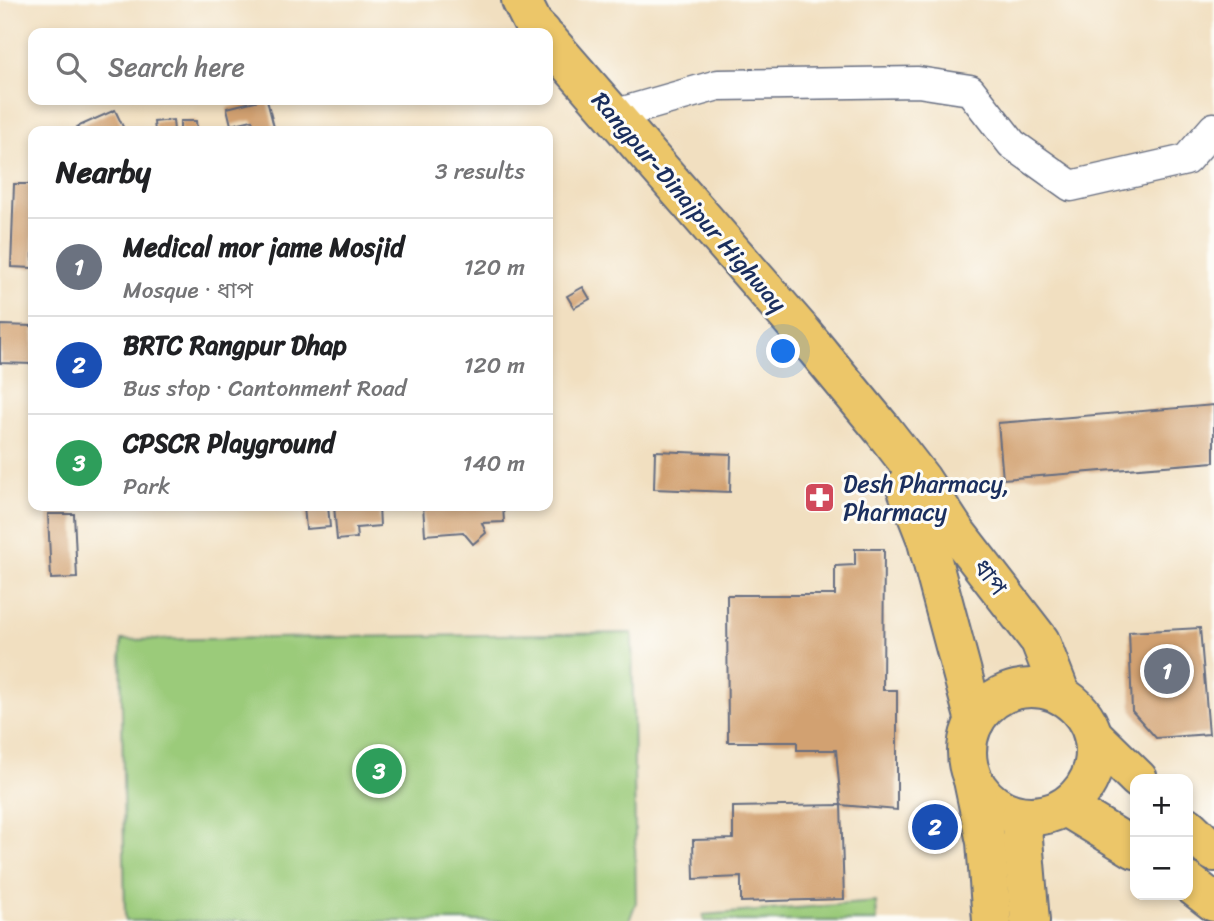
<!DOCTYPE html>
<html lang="en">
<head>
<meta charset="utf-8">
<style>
	body { margin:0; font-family:Sriracha,"Noto Sans Bengali",sans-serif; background:#f2f2f2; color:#202124 }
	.controls { position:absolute; right:21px; bottom:21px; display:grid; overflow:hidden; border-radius:14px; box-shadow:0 4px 10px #0003 }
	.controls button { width:63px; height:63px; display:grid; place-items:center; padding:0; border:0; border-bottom:2px solid #e0e0e0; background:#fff; color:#202124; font:35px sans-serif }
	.you { position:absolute; left:784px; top:352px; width:24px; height:24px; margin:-18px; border:5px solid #fff; border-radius:50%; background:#1a73e8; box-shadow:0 0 0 10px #1a73e833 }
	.badge { display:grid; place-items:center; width:46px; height:46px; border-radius:50%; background:#0f766e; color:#fff; font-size:23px; font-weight:700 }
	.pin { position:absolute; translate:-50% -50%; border:4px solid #fff; box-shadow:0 2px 7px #0006 }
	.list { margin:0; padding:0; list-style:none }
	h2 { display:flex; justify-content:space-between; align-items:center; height:91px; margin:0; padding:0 28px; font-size:30px }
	h2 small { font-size:23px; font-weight:400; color:#757577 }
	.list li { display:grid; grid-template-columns:46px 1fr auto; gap:21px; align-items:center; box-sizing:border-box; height:98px; padding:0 28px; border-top:2px solid #e0e0e0 }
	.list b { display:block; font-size:26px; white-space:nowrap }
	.list p { margin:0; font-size:23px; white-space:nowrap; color:#757577 }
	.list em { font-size:23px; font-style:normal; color:#757577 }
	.icon { flex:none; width:38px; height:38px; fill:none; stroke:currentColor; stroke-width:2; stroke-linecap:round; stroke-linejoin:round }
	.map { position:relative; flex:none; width:1214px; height:921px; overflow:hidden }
	.search { position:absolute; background:#fff; box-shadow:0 4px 10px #0003; left:28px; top:28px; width:525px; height:77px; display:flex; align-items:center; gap:18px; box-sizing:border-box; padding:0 24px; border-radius:14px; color:#757577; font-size:26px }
	.panel { position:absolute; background:#fff; box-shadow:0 4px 10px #0003; left:28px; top:126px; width:525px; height:385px; border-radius:14px }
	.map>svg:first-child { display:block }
	.green { fill:#9bcb7a; stroke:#5b7d6c; stroke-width:2 }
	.building { fill:#d2a171 }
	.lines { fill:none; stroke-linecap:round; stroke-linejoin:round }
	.minor-casing { stroke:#666d80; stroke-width:33 }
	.highway-casing { stroke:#666d80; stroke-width:42 }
	.minor { stroke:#fff; stroke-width:30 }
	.highway { stroke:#ecc669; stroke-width:38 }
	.labels { text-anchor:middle; stroke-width:6; stroke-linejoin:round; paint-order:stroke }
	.street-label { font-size:24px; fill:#1b2f5e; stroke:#fdfcf7 }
	.poi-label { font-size:24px; fill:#1b2f5e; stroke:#fdfcf7; text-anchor:start }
</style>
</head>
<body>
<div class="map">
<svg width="1214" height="921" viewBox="0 0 1214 921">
	<rect width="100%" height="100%" fill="#fdfcf7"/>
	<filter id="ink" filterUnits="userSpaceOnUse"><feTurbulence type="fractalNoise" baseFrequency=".0143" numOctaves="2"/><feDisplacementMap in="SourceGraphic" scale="14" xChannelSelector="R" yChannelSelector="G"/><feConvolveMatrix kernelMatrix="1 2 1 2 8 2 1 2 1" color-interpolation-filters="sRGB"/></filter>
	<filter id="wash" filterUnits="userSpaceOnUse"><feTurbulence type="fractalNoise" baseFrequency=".00686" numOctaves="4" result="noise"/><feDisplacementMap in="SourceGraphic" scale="28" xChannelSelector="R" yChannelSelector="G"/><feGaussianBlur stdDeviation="1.57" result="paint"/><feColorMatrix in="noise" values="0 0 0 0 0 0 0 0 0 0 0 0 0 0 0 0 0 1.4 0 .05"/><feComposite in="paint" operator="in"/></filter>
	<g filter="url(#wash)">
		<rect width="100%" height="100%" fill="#f1dfc0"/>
		<!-- green -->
		<g class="green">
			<polygon points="632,633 636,902 629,921 125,921 121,640"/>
			<polygon points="876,902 877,921 704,921 703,915"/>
		</g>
		<g id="blocks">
			<!-- building -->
			<g class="building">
				<polygon points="259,100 267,100 275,131 255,131 252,120 231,125 227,108"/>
				<polygon points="115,110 125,131 79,131 77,127"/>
				<polygon points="173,120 174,131 155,131 154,122"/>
				<polygon points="180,121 196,121 197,131 180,131"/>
				<polygon points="14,184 33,184 33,268 11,267"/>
				<polygon points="583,287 590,299 574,308 567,296"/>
				<polygon points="0,325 33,326 33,364 0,363"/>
				<polygon points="1214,405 1214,462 1003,479 998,423"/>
				<polygon points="655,451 731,454 730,492 654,489"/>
				<polygon points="304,506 328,506 330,527 306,529"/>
				<polygon points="334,506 379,506 380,526 356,528 357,538 337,540"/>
				<polygon points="423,506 503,506 504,522 482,523 486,533 473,544 463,532 425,535"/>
				<polygon points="48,514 74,514 77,578 51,579"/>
				<polygon points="855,549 884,549 883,690 897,690 897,810 841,805 836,750 797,750 797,742 728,742 727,595 835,595 835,566 855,565"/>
				<polygon points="1200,628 1209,734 1156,738 1132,711 1129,632"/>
				<polygon points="841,805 844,899 741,902 741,877 694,879 693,840 733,839 733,807"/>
			</g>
		</g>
	</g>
	<g filter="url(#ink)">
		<use href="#blocks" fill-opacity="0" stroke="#666d80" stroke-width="2"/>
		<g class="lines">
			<defs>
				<polyline id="minor" points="613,115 718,85 918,82 970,90 1012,144 1071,186 1186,160 1214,128"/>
				<g id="highway">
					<polyline points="521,0 533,24 542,33"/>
					<polyline points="548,40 802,332 883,430 921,479 955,531 1040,641 1061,695"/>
					<polyline points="906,487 926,538 975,721"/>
					<circle cx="1031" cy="752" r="64"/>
					<polyline points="1094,736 1138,779"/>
					<polyline points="973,780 986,842 992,921"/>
					<polyline points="1066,807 1135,849"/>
					<polyline points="1021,816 1030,921"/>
					<polyline points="1188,827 1214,852"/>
					<polyline points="1188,882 1214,902"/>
				</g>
			</defs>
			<!-- minor casing -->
			<use href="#minor" class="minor-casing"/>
			<!-- highway casing -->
			<use href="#highway" class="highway-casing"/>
			<!-- minor -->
			<use href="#minor" class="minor"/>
			<!-- highway -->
			<use href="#highway" class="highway"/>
		</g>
	</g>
	<!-- icons -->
	<defs>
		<symbol id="pharmacy-square" viewBox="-11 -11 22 22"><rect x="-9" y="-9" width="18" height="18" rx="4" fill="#d1495b" stroke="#fdfcf7"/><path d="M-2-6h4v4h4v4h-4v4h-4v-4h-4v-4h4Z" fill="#fff"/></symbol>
	</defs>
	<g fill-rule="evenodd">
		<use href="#pharmacy-square" x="802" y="480" width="35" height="35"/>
	</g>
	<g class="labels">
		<!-- street labels -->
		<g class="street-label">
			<text transform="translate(689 202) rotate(49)" y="8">Rangpur-Dinajpur Highway</text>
			<text transform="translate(990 577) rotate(53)" y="8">ধাপ</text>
		</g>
		<!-- poi labels -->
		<g class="poi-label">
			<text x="843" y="492">Desh Pharmacy,<tspan x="843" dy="28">Pharmacy</tspan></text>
		</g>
	</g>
</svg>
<div class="controls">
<button>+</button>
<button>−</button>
</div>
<div class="you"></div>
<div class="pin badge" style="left:1167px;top:671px;background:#6b7280">1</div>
<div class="pin badge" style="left:935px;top:827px;background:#1a4fb4">2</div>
<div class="pin badge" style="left:379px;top:771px;background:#2e9e5b">3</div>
<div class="search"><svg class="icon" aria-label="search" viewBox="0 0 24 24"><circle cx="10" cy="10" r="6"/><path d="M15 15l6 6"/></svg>Search here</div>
<section class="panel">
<h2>Nearby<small>3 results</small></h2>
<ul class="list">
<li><span class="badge" style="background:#6b7280">1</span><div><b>Medical mor jame Mosjid</b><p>Mosque · ধাপ</p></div><em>120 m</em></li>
<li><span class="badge" style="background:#1a4fb4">2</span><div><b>BRTC Rangpur Dhap</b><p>Bus stop · Cantonment Road</p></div><em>120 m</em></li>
<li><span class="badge" style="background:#2e9e5b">3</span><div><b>CPSCR Playground</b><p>Park</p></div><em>140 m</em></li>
</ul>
</section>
</div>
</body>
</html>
